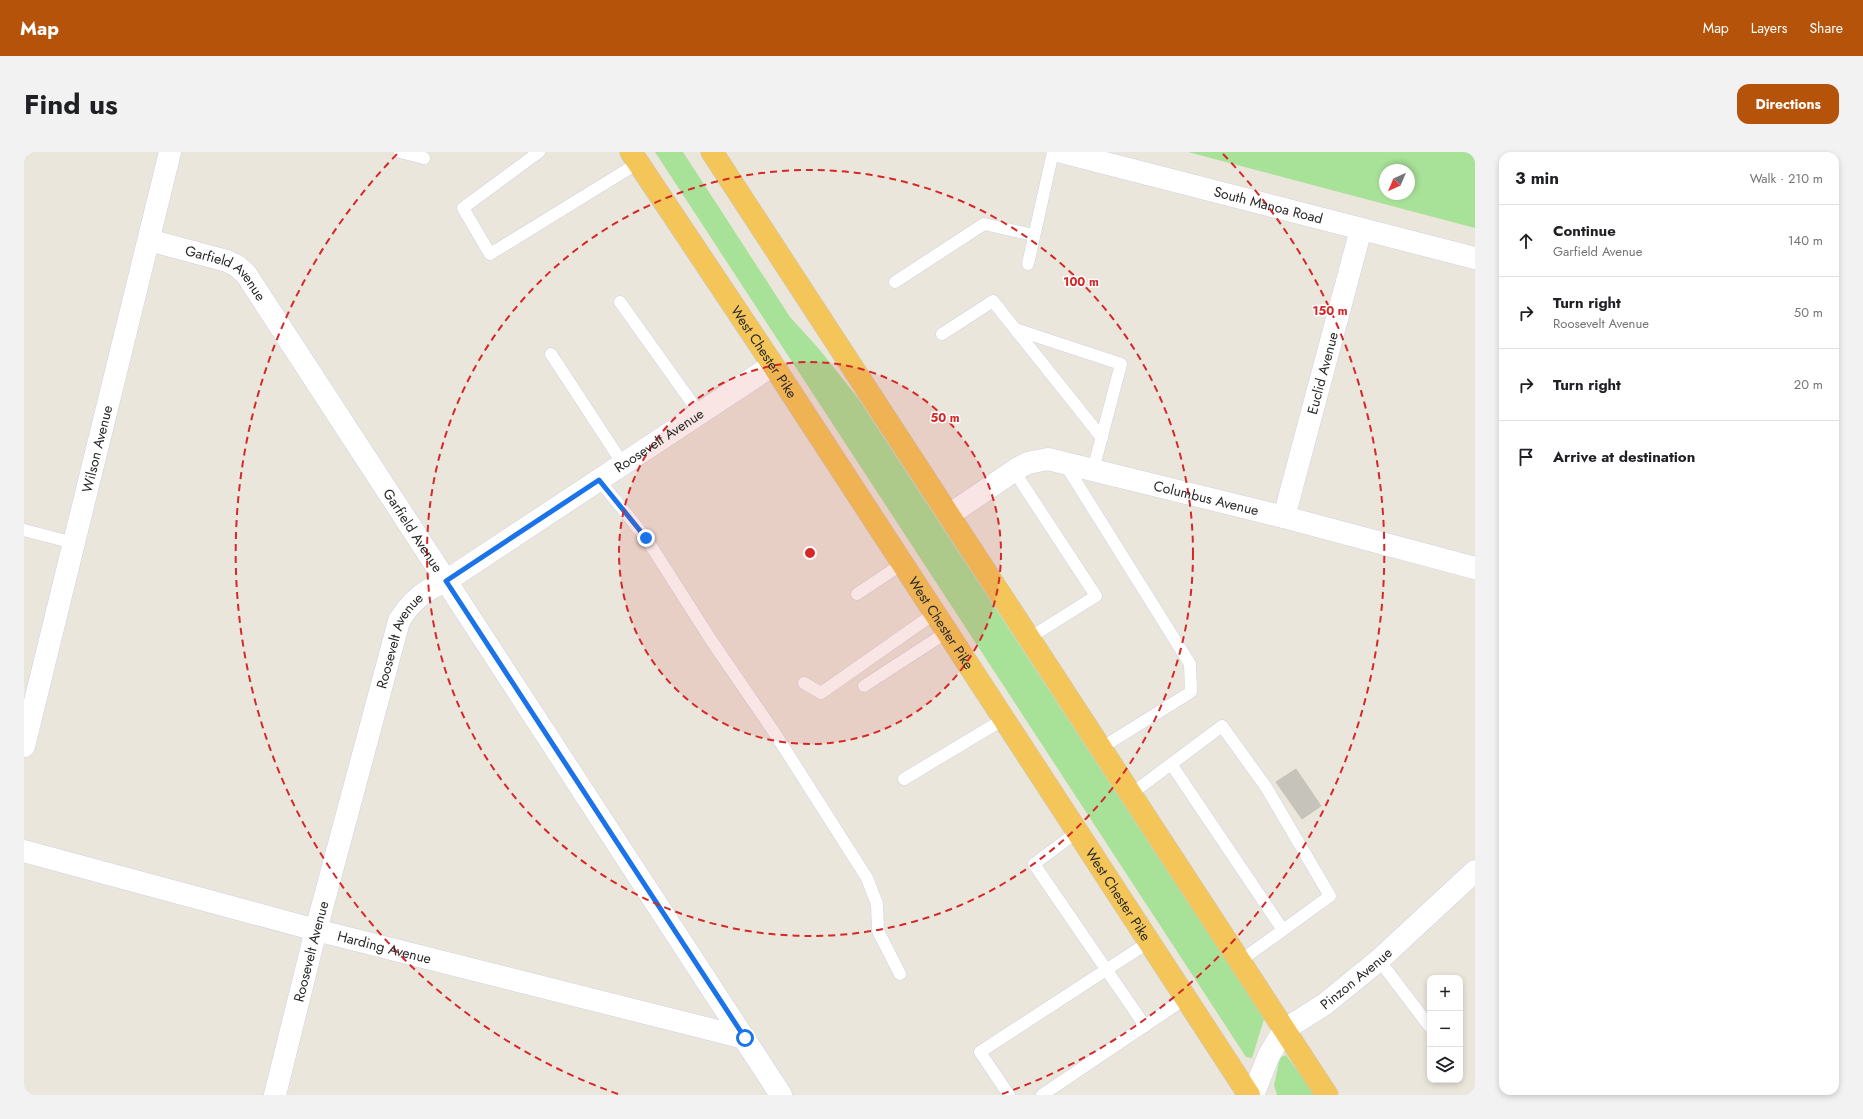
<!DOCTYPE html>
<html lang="en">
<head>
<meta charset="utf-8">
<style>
	body { margin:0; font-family:Jost,sans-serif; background:#f2f2f2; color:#202124 }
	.controls { position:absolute; right:12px; bottom:12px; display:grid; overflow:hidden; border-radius:8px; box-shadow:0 2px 6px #0003 }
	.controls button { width:36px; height:36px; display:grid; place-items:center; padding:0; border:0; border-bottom:1px solid #e0e0e0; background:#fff; color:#202124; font:20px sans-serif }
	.compass { position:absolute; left:1355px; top:12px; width:36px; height:36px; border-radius:50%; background:#fff; box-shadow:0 2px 6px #0003; rotate:224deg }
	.stop { position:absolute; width:12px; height:12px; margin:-9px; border:3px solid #1a73e8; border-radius:50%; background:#fff }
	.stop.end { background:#1a73e8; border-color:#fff; box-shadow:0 1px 4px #0008 }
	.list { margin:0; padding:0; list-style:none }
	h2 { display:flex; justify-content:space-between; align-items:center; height:52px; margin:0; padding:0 16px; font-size:17px }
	h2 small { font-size:13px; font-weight:400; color:#757577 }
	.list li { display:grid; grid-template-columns:26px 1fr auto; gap:12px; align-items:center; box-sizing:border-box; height:72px; padding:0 16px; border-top:1px solid #e0e0e0 }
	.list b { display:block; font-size:15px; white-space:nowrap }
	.list p { margin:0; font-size:13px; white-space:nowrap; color:#757577 }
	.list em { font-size:13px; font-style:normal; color:#757577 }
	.icon { flex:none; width:22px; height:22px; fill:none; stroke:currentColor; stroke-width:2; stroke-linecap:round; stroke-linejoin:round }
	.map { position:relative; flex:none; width:1451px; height:943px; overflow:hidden; border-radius:12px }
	header { display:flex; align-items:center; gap:24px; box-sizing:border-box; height:56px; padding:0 20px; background:#b45309; color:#fff }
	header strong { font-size:19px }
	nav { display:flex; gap:22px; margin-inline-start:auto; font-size:14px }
	.intro { display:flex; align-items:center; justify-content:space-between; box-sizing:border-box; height:96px; padding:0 24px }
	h1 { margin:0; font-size:28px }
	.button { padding:10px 18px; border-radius:12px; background:#b45309; color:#fff; font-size:14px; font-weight:700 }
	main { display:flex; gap:24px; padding:0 24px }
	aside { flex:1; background:#fff; border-radius:12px; box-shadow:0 2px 6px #0003 }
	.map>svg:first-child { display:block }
	.green { fill:#a8e198; fill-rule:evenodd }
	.building { fill:#c6c3bb; stroke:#c6c2b5 }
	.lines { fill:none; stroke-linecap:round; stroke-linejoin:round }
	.service-casing { stroke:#d0d1e2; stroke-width:13 }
	.minor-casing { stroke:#d0d1e2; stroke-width:23 }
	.tertiary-casing { stroke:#d0d1e2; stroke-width:23 }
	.trunk-casing { stroke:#c7c7c7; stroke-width:23 }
	.service { stroke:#fff; stroke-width:12 }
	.minor { stroke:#fff; stroke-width:22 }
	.tertiary { stroke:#fff; stroke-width:22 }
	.trunk { stroke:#f4c65a; stroke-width:22 }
	.route { stroke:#1a73e8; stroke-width:5 }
	.ring { fill:none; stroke:#d62828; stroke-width:2; stroke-dasharray:7 5 }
	.labels { text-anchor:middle; stroke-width:3; stroke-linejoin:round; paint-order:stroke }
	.street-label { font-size:14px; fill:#292929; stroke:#fff }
	.centre { fill:#d62828; stroke:#fff; stroke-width:2 }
	.ring-label { font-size:12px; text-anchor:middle; font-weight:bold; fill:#d62828; stroke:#fff; stroke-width:3; stroke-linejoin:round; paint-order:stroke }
</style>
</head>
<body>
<header>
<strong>Map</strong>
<nav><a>Map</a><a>Layers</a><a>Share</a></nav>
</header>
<div class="intro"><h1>Find us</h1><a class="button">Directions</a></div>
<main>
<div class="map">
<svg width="1451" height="943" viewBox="0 0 1451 943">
	<rect width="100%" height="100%" fill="#ebe6db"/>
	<!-- green -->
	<g class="green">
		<polygon points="631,0 659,0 766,165 795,197 834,246 1240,867 1228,906 1222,905"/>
		<path d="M1164,0H1451V76ZM1361,18H1385V42H1361Z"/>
		<polygon points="1262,903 1291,943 1253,943 1250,933 1255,910 1257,905"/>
	</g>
	<!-- building -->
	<polygon class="building" points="1272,617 1297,654 1278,667 1252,630"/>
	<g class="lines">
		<defs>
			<g id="service">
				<polyline points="376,0 400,6"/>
				<polyline points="515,0 439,56 466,102 614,11"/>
				<polyline points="1004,112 1029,0"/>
				<polyline points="871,130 960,72 1009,83"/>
				<polyline points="596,150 676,262"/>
				<polyline points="918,182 969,149 991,177"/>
				<polyline points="527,202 599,312"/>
				<polyline points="1041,312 1166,512 1167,540 1077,596"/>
				<polyline points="1069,318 1097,212 991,177 1078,286"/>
				<polyline points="990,319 1072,444 1005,486"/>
				<polyline points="575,328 622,386 687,488 750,580 843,726 853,752 854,779 876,822"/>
				<polyline points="0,378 50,391"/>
				<polyline points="833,442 878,412"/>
				<polyline points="780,531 797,541 911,461"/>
				<polyline points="840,534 923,480"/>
				<polyline points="1147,612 1259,778"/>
				<polyline points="880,627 980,567"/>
				<polyline points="1107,642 1198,574 1242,635 1306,744 1216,809"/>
				<polyline points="1053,680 1010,712 1121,874"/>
				<polyline points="1355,808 1406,875"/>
				<polyline points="985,943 956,900 1125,790"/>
				<polyline points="1018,943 1162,846"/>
			</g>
			<g id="minor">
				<path id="s1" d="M125,88L203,109L213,114L222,122L757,943"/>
				<path id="s2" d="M925,363L994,316L1004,311L1024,307L1260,365L1451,416"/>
				<path id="s3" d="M1260,365L1337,77"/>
				<path id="s4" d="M0,594L146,0"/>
				<path id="s5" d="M0,699L292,778L721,886"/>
				<path id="s6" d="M251,943L292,778L375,469C387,449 401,438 422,429L749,213"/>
				<path id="s7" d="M1229,943L1245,903L1260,878L1301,852L1355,808L1451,719"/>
			</g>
			<g id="tertiary">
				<path id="s8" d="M1038,0L1451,106"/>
			</g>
			<g id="trunk">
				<path id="s9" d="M607,0L749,213L1225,943"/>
				<polyline points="688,0 1303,943"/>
			</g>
		</defs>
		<!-- service casing -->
		<use href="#service" class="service-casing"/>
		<!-- minor casing -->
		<use href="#minor" class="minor-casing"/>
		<!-- tertiary casing -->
		<use href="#tertiary" class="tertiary-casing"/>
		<!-- trunk casing -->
		<use href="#trunk" class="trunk-casing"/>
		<!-- service -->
		<use href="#service" class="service"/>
		<!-- minor -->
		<use href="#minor" class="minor"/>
		<!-- tertiary -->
		<use href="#tertiary" class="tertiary"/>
		<!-- trunk -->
		<use href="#trunk" class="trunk"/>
	</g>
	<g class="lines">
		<!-- route -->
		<polyline class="route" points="622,386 575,328 422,429 721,886"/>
	</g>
	<!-- distance rings -->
	<circle cx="786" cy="401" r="191" fill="#d62828" fill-opacity=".12"/>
	<g class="ring">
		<circle cx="786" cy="401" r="191"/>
		<circle cx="786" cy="401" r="383"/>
		<path d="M594 942A574 574 0 0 1 373 2M1199 2A574 574 0 0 1 978 942"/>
	</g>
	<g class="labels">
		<!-- street labels -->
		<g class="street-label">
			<text dy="5" stroke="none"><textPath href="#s8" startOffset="213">South Manoa Road</textPath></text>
			<text dy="5" stroke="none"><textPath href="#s1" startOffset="86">Garfield Avenue</textPath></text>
			<text dy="5" stroke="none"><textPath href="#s9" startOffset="240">West Chester Pike</textPath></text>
			<text dy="5" stroke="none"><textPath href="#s3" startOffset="149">Euclid Avenue</textPath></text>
			<text dy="5" stroke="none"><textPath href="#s6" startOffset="808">Roosevelt Avenue</textPath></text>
			<text dy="5" stroke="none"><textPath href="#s4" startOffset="306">Wilson Avenue</textPath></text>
			<text dy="5" stroke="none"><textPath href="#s2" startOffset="278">Columbus Avenue</textPath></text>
			<text dy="5" stroke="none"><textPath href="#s1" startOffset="410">Garfield Avenue</textPath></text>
			<text dy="5" stroke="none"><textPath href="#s9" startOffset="564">West Chester Pike</textPath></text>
			<text dy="5" stroke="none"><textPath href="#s6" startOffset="472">Roosevelt Avenue</textPath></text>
			<text dy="5" stroke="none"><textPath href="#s9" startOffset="888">West Chester Pike</textPath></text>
			<text dy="5" stroke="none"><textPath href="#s5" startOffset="373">Harding Avenue</textPath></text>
			<text dy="5" stroke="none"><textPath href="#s6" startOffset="148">Roosevelt Avenue</textPath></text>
			<text dy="5" stroke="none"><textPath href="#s7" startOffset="161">Pinzon Avenue</textPath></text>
		</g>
	</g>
	<circle cx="786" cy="401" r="6" class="centre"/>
	<g class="ring-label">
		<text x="1057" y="134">100 m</text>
		<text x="1306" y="163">150 m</text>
		<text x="921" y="270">50 m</text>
	</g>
</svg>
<div class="controls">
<button>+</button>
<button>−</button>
<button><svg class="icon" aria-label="layers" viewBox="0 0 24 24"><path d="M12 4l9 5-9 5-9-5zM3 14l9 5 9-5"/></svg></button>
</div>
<svg class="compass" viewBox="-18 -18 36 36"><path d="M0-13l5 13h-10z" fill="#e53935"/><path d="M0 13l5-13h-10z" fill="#757577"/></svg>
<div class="stop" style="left:721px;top:886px"></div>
<div class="stop end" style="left:622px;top:386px"></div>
</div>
<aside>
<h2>3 min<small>Walk · 210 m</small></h2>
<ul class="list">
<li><svg class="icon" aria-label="ahead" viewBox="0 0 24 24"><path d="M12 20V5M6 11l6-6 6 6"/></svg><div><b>Continue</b><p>Garfield Avenue</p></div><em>140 m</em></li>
<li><svg class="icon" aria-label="right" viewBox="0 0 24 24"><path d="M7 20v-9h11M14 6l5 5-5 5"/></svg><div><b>Turn right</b><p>Roosevelt Avenue</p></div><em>50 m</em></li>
<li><svg class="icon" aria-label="right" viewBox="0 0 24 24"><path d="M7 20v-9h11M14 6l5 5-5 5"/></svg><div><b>Turn right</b></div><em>20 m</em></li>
<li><svg class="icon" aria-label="arrive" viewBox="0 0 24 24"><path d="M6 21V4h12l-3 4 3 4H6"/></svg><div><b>Arrive at destination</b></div></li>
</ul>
</aside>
</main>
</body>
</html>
